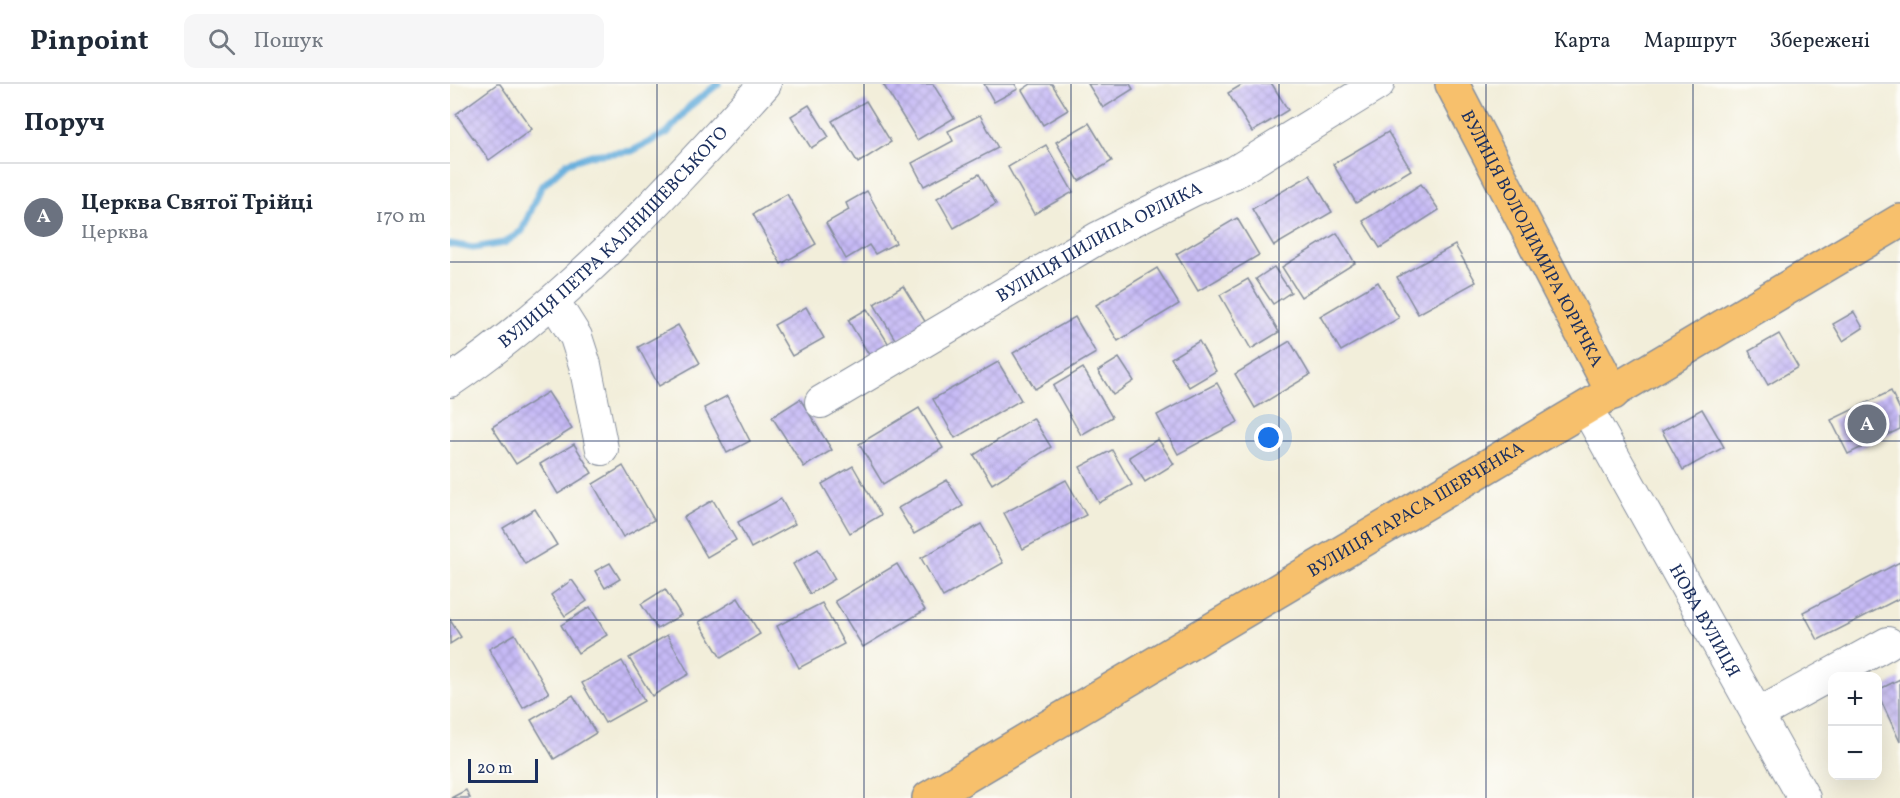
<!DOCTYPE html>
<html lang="uk">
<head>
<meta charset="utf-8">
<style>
	body { margin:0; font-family:Vollkorn,serif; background:#f6f6f7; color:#1f2937 }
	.controls { position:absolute; right:18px; bottom:18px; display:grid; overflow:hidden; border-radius:12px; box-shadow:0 6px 24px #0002 }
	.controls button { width:54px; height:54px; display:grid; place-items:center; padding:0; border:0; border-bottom:2px solid #e0e1e3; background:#fff; color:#1f2937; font:30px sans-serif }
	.scale { position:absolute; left:18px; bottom:15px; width:70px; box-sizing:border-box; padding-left:6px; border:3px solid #1b2f5e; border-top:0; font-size:16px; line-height:21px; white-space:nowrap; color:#1b2f5e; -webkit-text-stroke:4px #fdfcf7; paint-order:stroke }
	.you { position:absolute; left:819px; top:354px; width:21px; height:21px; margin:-15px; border:4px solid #fff; border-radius:50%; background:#1a73e8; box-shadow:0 0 0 9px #1a73e833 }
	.badge { display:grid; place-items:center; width:39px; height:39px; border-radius:50%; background:#b45309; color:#fff; font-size:20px; font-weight:700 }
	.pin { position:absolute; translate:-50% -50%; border:3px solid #fff; box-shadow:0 2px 6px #0006 }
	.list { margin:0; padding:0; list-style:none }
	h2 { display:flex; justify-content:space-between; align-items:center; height:78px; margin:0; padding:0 24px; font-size:26px }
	h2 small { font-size:20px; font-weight:400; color:#747a83 }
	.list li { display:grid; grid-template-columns:39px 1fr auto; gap:18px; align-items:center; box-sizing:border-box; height:108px; padding:0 24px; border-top:2px solid #e0e1e3 }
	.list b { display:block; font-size:22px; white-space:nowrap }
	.list p { margin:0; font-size:20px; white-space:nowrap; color:#747a83 }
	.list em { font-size:20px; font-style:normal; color:#747a83 }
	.icon { flex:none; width:33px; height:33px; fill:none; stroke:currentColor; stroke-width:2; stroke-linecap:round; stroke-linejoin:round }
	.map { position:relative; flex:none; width:1450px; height:714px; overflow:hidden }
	header { display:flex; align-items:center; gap:36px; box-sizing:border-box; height:84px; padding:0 30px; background:#fff; border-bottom:2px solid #e0e1e3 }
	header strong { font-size:28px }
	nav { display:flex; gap:33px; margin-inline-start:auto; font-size:21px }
	.search { width:420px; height:54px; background:#f6f6f7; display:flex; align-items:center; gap:15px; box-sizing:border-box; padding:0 21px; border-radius:12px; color:#747a83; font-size:22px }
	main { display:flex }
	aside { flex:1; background:#fff }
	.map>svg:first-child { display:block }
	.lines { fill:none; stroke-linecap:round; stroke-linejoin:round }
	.stream { stroke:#65addc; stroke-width:7 }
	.building { fill:url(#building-cross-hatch) }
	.minor-casing { stroke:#868e9c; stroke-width:34 }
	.major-casing { stroke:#868e9c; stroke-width:36 }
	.minor { stroke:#fff; stroke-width:32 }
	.major { stroke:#f7c06c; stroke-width:33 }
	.grid { fill:none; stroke:#1b2f5e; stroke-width:1.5; stroke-opacity:0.55 }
	.labels { text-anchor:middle; stroke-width:4.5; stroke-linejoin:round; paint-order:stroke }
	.street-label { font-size:18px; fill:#1b2f5e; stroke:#fdfcf7 }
</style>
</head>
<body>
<header>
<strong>Pinpoint</strong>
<div class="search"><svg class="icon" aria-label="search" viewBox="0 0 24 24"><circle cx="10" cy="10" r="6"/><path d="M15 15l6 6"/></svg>Пошук</div>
<nav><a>Карта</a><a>Маршрут</a><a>Збережені</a></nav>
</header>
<main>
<aside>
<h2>Поруч<small></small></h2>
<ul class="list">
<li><span class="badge" style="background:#6b7280">A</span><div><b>Церква Святої Трійці</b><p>Церква</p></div><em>170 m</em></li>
</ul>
</aside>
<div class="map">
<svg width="1450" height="714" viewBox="0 0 1450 714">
	<defs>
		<pattern id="building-cross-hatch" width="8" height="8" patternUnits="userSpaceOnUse" patternTransform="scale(1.5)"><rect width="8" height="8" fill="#c6baf5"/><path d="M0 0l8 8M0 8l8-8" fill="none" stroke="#aaa0d4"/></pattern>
	</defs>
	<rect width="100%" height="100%" fill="#fdfcf7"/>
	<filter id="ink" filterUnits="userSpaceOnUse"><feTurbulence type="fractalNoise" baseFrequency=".0167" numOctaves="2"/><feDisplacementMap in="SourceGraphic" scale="12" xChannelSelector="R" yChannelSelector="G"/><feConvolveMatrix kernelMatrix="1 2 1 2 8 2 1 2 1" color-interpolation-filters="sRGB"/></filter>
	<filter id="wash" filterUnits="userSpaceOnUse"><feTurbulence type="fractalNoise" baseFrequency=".008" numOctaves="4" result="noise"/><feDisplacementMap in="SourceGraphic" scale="24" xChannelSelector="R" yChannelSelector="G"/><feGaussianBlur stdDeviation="1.35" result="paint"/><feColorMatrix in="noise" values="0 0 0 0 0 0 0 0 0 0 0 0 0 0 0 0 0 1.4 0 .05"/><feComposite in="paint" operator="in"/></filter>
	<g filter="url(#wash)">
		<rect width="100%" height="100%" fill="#f2eeda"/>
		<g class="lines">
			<!-- stream -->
			<polyline class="stream" points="0,160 23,164 54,159 72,147 91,103 117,79 141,71 182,67 217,49 240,22 268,0"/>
		</g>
		<g id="blocks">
			<!-- building -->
			<g class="building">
				<polygon points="47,0 50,0 82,45 39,76 6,30"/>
				<polygon points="433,0 483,0 504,34 467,56"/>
				<polygon points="534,0 565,0 568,5 544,18"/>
				<polygon points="581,0 602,0 618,26 593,41 572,6"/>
				<polygon points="638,0 680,0 683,5 653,24"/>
				<polygon points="793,0 822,0 838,26 802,48 778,9"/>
				<polygon points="416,17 441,58 408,79 382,37"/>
				<polygon points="359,21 379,53 361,64 341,32"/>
				<polygon points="530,31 548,64 474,102 462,79 503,57 498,47"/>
				<polygon points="639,39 662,77 629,97 606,58"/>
				<polygon points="938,48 961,86 906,119 883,80"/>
				<polygon points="596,61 623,108 584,130 558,83"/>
				<polygon points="529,90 546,120 504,144 487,114"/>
				<polygon points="860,91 882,128 824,162 802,125"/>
				<polygon points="971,100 989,126 930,164 913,137"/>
				<polygon points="417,107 446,159 425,170 419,161 396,175 376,139 399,126 396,119"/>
				<polygon points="337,110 366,160 331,180 303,130"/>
				<polygon points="787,134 809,171 748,207 726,170"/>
				<polygon points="887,149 905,179 851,213 832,183"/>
				<polygon points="1005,161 1026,198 968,230 947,193"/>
				<polygon points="824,183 841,208 823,220 806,195"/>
				<polygon points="707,184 729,220 668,257 646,221"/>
				<polygon points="798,195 829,248 801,265 770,211"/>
				<polygon points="928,198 949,234 891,267 870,232"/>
				<polygon points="453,202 476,239 446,257 424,220"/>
				<polygon points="356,223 374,254 342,272 324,241"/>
				<polygon points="417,225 440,262 421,274 398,236"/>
				<polygon points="1404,228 1413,244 1393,257 1383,240"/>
				<polygon points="625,233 646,269 585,305 563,269"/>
				<polygon points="228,241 250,279 209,302 188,263"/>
				<polygon points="1329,250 1348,283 1318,301 1299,267"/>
				<polygon points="749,257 766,287 739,303 721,274"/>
				<polygon points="840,257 860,291 805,324 785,290"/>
				<polygon points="669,274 684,297 663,311 648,287"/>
				<polygon points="548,278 571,316 505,354 483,315"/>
				<polygon points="633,284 662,333 631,351 603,302"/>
				<polygon points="767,299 788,338 728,370 707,331"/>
				<polygon points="1441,307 1450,326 1450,345 1398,370 1381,336"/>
				<polygon points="98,308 122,345 66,380 42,343"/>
				<polygon points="277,312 300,357 277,369 254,324"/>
				<polygon points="350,315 382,366 354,383 322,333"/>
				<polygon points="469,324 493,364 433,400 409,360"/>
				<polygon points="1252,325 1274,363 1233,386 1212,347"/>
				<polygon points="583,334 601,363 542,400 524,371"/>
				<polygon points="708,355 724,380 695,398 679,373"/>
				<polygon points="124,360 142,389 108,410 90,380"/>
				<polygon points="662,366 682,401 649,419 630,383"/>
				<polygon points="173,382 204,436 173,453 143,400"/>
				<polygon points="403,382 431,431 400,449 372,400"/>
				<polygon points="497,396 513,422 464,450 448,424"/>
				<polygon points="616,396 636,431 573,465 554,429"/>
				<polygon points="331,415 345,440 301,464 288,438"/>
				<polygon points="263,416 286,456 257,473 234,433"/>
				<polygon points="85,425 107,461 75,480 53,444"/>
				<polygon points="531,440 553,479 493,513 471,474"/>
				<polygon points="368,465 385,495 360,510 343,480"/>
				<polygon points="1450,478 1450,514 1368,556 1353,528"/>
				<polygon points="160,479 170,495 155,504 145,487"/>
				<polygon points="447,480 475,526 413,563 385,517"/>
				<polygon points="122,496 137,517 115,532 101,511"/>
				<polygon points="215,505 231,531 207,545 191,520"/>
				<polygon points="288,514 310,550 271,574 249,538"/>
				<polygon points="372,519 394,560 349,584 327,542"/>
				<polygon points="140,523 157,551 128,569 111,541"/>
				<polygon points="0,536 11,553 0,560"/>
				<polygon points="65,550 99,609 73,624 39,565"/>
				<polygon points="217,551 239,590 202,612 179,574"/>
				<polygon points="172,577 194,617 155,639 132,599"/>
				<polygon points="1450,595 1450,658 1428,610 1428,606"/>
				<polygon points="123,611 146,649 104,675 81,636"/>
				<polygon points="16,706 20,714 1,714"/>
			</g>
		</g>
	</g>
	<g filter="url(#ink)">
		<use href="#blocks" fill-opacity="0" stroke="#868e9c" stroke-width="1.5"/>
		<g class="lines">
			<defs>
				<g id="minor">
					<polyline points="104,218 126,253 135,281 152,365"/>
					<path id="s1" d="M0,297C120,215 218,107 315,0"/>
					<path id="s2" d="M371,318L648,154L743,106L785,88L928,0"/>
					<path id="s3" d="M1137,325L1354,714"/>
					<polyline points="1307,631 1438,559"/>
				</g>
				<g id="major">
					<path id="s4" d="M1002,0L1163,309"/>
					<path id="s5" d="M479,714L1450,137"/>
				</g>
			</defs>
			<!-- minor casing -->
			<use href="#minor" class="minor-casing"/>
			<!-- major casing -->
			<use href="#major" class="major-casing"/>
			<!-- minor -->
			<use href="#minor" class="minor"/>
			<!-- major -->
			<use href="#major" class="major"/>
		</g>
	</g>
	<!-- grid -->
	<path class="grid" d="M207,0V714M414,0V714M621,0V714M829,0V714M1036,0V714M1243,0V714M0,178H1450M0,357H1450M0,536H1450"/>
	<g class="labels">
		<!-- street labels -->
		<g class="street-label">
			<text dy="6" stroke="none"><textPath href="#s1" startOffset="218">ВУЛИЦЯ ПЕТРА КАЛНИШЕВСЬКОГО</textPath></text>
			<text dy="6" stroke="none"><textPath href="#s4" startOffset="174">ВУЛИЦЯ ВОЛОДИМИРА ЮРИЧКА</textPath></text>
			<text dy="6" stroke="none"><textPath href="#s2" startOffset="321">ВУЛИЦЯ ПИЛИПА ОРЛИКА</textPath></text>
			<text dy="6" stroke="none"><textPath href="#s5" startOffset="566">ВУЛИЦЯ ТАРАСА ШЕВЧЕНКА</textPath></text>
			<text dy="6" stroke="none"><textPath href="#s3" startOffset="242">НОВА ВУЛИЦЯ</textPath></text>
		</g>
	</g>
</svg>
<div class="controls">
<button>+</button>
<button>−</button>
</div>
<div class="scale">20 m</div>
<div class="you"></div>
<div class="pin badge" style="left:1417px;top:340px;background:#6b7280">A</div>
</div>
</main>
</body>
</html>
